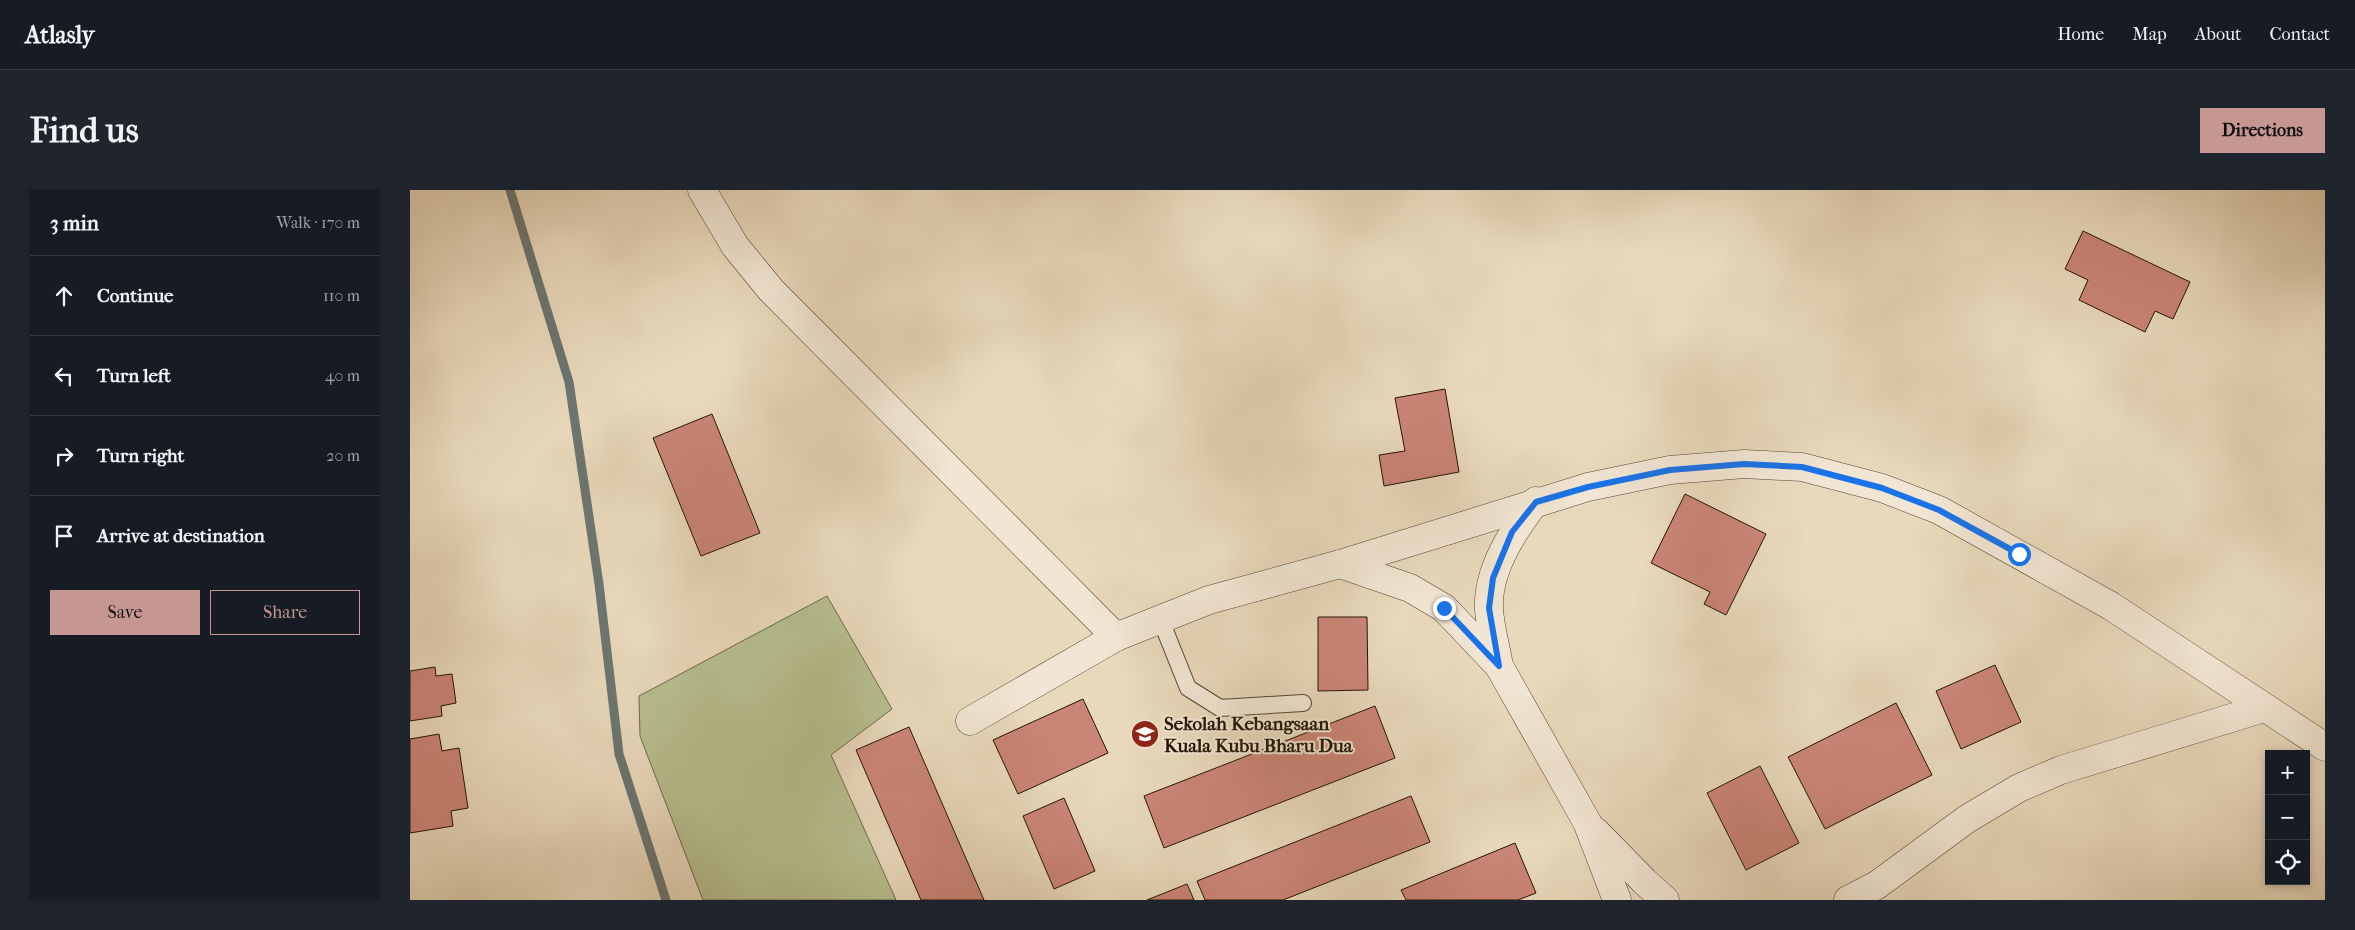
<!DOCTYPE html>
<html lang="en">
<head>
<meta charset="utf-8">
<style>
	body { margin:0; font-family:"IM FELL French Canon",serif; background:#20242c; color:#f1f3f6 }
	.controls { position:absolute; right:15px; bottom:15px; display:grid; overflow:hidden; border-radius:0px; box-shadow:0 2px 8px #0003 }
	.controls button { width:45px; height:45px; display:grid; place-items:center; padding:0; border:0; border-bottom:1px solid #363941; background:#171b24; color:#f1f3f6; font:25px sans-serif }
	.stop { position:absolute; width:15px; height:15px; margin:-11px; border:4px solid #1a73e8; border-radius:50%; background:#fff }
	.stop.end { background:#1a73e8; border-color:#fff; box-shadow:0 1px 5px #0008 }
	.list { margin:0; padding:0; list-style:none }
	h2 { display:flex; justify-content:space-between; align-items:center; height:65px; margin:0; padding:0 20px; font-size:21px }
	h2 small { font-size:16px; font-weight:400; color:#9ea1a6 }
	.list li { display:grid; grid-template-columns:32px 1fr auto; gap:15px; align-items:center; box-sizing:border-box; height:80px; padding:0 20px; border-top:1px solid #363941 }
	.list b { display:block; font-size:19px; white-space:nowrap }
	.list em { font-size:16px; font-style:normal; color:#9ea1a6 }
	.actions { display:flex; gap:10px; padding:15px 20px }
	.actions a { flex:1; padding:11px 0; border:1px solid #c59692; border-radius:0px; text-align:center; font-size:18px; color:#c59692 }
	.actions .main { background:#c59692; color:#111 }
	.icon { flex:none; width:28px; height:28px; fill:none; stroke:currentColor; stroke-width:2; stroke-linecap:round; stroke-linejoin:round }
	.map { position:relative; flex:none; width:1915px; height:710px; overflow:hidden; border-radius:0px }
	header { display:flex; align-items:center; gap:30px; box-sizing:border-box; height:70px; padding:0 25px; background:#171b24; border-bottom:1px solid #363941 }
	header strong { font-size:24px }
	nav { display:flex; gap:28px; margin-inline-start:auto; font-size:18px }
	.intro { display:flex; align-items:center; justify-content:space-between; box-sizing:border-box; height:120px; padding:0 30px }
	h1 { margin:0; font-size:35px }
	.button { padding:12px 22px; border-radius:0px; background:#c59692; color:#111; font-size:18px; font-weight:700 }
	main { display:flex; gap:30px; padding:0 30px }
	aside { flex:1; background:#171b24; border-radius:0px; box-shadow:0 2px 8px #0003 }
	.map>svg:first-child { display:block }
	.pitch { fill:#b7bf90; stroke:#6c6a4a }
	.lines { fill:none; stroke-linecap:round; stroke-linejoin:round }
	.stream { stroke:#6b7671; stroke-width:9 }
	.building { fill:#cb8577; stroke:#221404 }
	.lane-casing { stroke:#544532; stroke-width:18 }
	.street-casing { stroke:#544532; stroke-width:29 }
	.lane { stroke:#f1e6d3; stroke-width:16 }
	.street { stroke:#f1e6d3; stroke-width:28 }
	.route { stroke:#1a73e8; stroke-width:6 }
	.labels { text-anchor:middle; stroke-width:4; stroke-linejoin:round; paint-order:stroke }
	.poi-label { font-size:19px; font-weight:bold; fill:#221404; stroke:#f1e6d3; text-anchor:start }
</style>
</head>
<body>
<header>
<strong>Atlasly</strong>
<nav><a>Home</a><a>Map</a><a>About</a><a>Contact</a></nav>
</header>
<div class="intro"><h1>Find us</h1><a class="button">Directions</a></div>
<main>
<aside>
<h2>3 min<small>Walk · 170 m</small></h2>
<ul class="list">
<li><svg class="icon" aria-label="ahead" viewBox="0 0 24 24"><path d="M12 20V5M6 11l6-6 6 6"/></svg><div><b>Continue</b></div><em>110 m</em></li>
<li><svg class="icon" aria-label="left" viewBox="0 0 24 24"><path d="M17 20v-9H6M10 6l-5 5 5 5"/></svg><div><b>Turn left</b></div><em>40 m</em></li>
<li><svg class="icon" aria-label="right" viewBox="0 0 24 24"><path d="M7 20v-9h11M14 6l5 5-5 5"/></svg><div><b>Turn right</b></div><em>20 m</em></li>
<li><svg class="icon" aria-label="arrive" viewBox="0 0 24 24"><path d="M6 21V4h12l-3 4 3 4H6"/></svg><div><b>Arrive at destination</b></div></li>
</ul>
<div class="actions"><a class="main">Save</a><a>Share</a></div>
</aside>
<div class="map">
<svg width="1915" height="710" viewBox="0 0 1915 710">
	<rect width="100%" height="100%" fill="#e9d9bc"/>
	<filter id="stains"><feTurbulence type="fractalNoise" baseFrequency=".004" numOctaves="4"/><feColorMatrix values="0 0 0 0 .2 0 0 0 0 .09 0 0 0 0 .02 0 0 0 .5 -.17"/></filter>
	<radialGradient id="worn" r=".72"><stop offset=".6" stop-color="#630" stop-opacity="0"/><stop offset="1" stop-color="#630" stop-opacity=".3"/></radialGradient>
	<!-- pitch -->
	<polygon class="pitch" points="417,406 482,519 421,565 486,710 293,710 230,546 229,506"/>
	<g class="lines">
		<!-- stream -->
		<polyline class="stream" points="100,0 159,192 189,394 209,564 256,710"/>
	</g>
	<!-- building -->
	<g class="building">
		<polygon points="1673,41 1780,92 1763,129 1745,121 1735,142 1669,110 1678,90 1655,79"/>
		<polygon points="1035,199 1049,282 974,296 969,265 995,261 985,208"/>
		<polygon points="302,224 350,343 291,366 243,248"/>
		<polygon points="1275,304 1356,344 1316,425 1294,414 1300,402 1241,373"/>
		<polygon points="908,427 957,427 958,500 908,501"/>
		<polygon points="1585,475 1611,532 1551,559 1526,501"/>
		<polygon points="25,477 26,486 42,484 46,513 31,516 32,526 0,531 0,481"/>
		<polygon points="673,509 698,563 608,604 583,550"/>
		<polygon points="1486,513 1522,585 1415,639 1378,567"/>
		<polygon points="965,516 985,568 754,658 734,606"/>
		<polygon points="499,537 574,710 511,710 446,560"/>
		<polygon points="29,544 32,561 49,558 58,618 41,621 43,636 0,643 0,549"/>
		<polygon points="1350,576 1389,653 1336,680 1297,603"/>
		<polygon points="1001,606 1020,652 873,710 795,710 787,691"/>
		<polygon points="654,608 685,681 644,699 613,626"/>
		<polygon points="1105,653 1126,703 1108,710 996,710 991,700"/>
		<polygon points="777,694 784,710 737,710"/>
	</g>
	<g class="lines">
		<defs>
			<polyline id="lane" points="750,428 778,498 810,518 893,513"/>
			<g id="street">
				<polyline points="292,0 325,56 361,100 706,447"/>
				<polyline points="930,374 1000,398 1034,418 1089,476 1177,632 1207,710"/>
				<path d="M1089,476C1086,457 1080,438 1079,419C1077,380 1103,341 1126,311"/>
				<polyline points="560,531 706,447 799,410 930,374 1178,297 1260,280 1334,274 1392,277 1472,298 1529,320 1701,416 1915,557"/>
				<polyline points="1185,641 1235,692 1255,710"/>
				<polyline points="1438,710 1467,695 1557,629 1609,598 1651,580 1854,518"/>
			</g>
		</defs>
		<!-- lane casing -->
		<use href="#lane" class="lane-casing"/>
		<!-- street casing -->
		<use href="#street" class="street-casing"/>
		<!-- lane -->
		<use href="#lane" class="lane"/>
		<!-- street -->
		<use href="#street" class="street"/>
	</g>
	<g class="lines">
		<!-- route -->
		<polyline class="route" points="1034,418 1089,476 1079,418 1083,388 1102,342 1126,312 1178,297 1260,280 1334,274 1392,277 1472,298 1529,320 1609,364"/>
	</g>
	<!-- icons -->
	<defs>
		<symbol id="school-disc" viewBox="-11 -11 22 22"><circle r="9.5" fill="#8f2418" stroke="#f1e6d3"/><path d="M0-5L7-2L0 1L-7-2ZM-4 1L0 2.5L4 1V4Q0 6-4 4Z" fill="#fff"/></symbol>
	</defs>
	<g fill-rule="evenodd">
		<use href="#school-disc" x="719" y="528" width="32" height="32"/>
	</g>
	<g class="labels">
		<!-- poi labels -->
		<g class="poi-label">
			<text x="754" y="540">Sekolah Kebangsaan<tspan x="754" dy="22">Kuala Kubu Bharu Dua</tspan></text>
		</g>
	</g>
	<rect width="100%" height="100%" filter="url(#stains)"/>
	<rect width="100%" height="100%" fill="url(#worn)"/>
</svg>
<div class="controls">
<button>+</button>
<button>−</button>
<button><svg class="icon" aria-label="locate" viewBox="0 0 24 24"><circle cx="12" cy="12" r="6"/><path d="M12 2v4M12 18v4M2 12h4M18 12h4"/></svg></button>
</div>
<div class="stop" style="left:1609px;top:364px"></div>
<div class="stop end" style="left:1034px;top:418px"></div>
</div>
</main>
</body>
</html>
